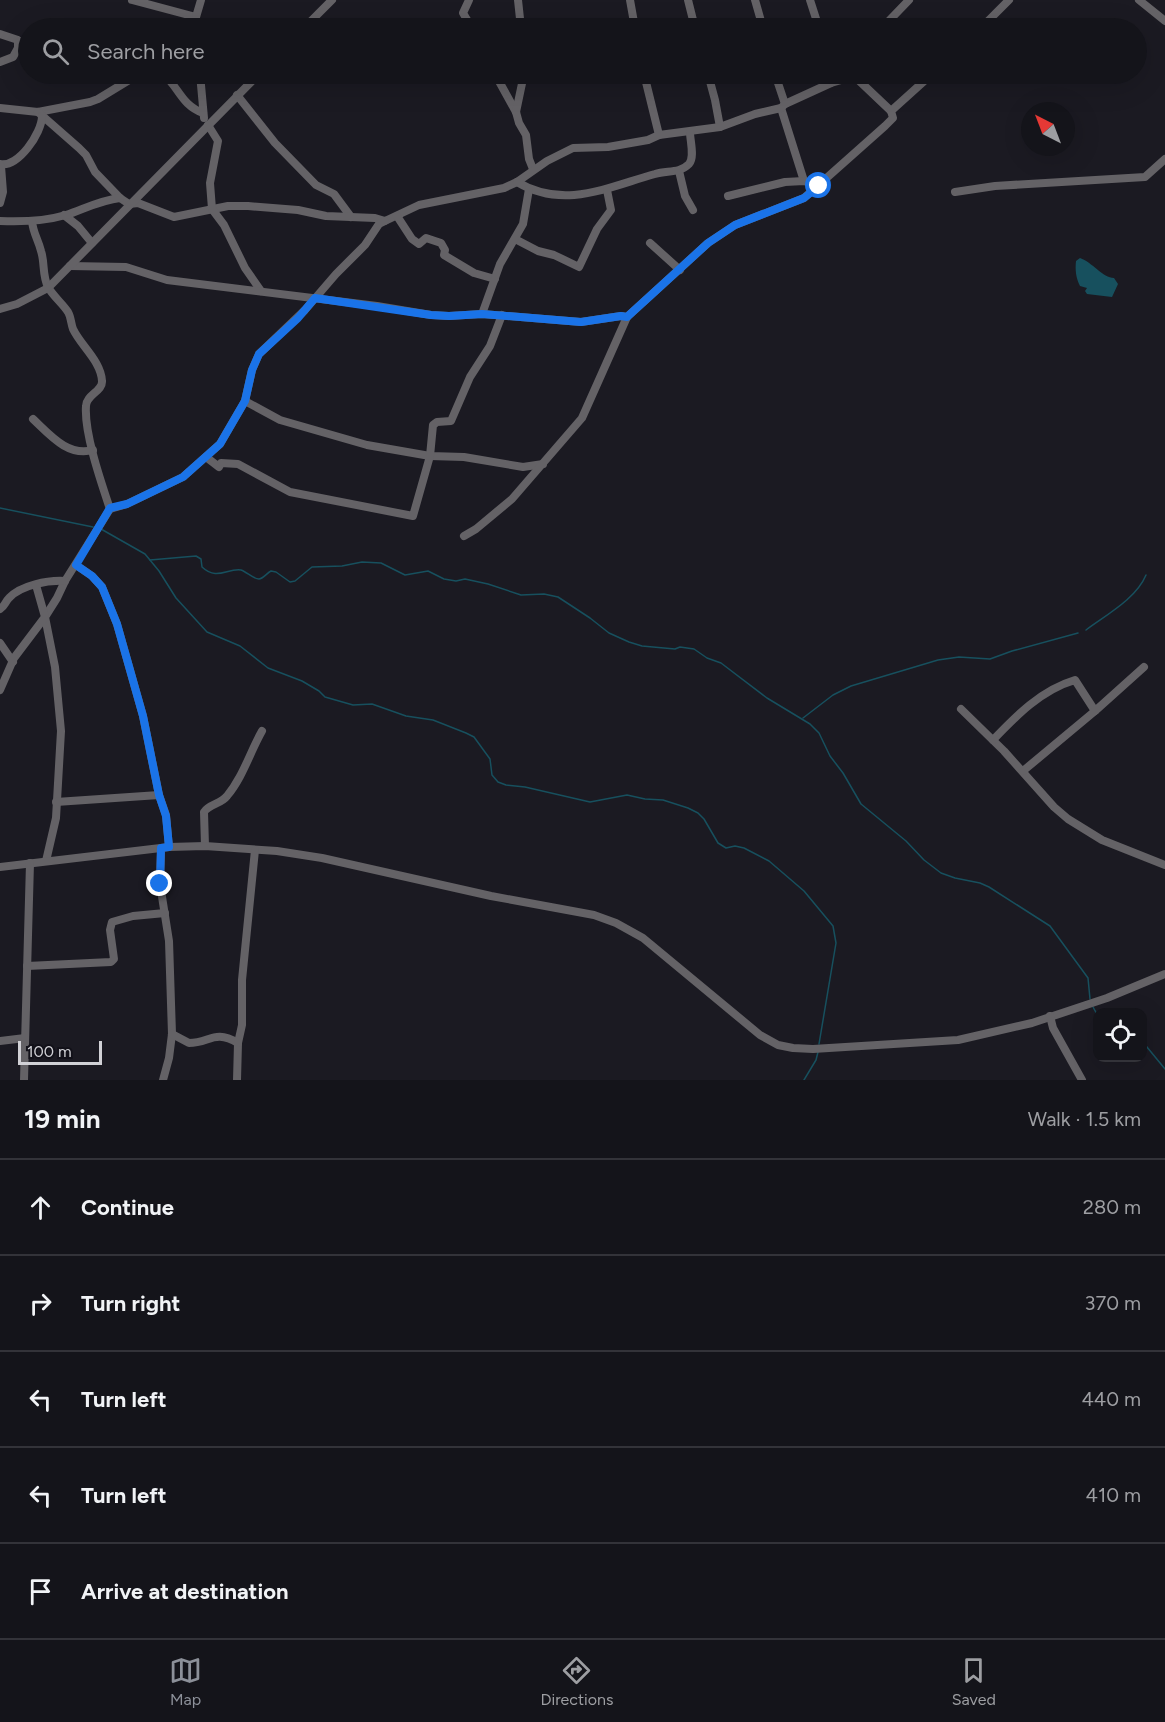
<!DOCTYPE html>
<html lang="en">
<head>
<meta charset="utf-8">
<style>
	body { margin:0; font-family:Figtree,sans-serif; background:#212127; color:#f1f3f6 }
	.controls { position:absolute; right:18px; bottom:18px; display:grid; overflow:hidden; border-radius:12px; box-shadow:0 6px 24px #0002 }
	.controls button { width:54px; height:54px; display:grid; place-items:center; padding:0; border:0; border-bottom:2px solid #333339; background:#14141a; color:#f1f3f6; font:30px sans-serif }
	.compass { position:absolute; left:1021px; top:102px; width:54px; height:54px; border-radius:50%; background:#14141a; box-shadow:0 6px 24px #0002; rotate:318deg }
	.scale { position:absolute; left:18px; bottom:15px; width:84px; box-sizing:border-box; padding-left:6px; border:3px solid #d1d1d6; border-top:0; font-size:16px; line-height:21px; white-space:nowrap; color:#d1d1d6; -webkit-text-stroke:4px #121119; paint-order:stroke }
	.stop { position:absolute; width:18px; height:18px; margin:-14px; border:4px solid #1a73e8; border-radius:50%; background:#fff }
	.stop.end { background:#1a73e8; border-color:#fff; box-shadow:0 2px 6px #0008 }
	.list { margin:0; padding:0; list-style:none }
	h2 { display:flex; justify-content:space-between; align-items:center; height:78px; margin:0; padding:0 24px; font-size:26px }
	h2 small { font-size:20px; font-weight:400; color:#9d9ea2 }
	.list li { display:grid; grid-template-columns:39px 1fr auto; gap:18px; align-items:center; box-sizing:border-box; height:96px; padding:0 24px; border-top:2px solid #333339 }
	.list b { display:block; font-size:22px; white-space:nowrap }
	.list em { font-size:20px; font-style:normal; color:#9d9ea2 }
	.icon { flex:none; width:33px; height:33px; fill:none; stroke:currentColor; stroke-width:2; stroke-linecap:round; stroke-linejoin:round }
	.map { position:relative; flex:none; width:1165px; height:1080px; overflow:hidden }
	.search { position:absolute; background:#14141a; box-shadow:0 6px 24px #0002; left:18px; right:18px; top:18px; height:66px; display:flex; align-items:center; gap:15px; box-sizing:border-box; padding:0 21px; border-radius:33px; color:#9d9ea2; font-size:22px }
	.sheet { height:558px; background:#14141a }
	nav { display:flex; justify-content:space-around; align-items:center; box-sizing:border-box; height:84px; border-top:2px solid #333339; background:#14141a; font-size:16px; color:#9d9ea2 }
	nav a { display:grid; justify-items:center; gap:3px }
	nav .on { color:#8c9099 }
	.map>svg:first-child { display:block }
	.water { fill:#17505e }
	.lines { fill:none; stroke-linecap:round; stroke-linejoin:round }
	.stream { stroke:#17505e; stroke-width:1.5 }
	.minor { stroke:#646266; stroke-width:8 }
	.route { stroke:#1a73e8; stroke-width:8 }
</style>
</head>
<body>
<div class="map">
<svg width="1165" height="1080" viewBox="0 0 1165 1080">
	<rect width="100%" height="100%" fill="#1b1a22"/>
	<!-- water -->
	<path class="water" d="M1080,258C1092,262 1103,278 1114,278L1118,284L1112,297L1087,294L1085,291L1087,288L1080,286C1076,278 1075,270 1076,261Z"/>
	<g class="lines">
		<!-- stream -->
		<g class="stream">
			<polyline points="0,508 93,527"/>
			<polyline points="101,529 145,554 159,571 176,598 207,632 240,646 268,668 302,681 319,691 325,697 353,705 372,704 406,716 433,720 466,733 474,737 490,759 492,775 498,782 506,785 525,787 590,802 627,795 645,799 663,800 688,808 698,813 704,819 718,843 726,848 735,846 744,848 769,861 804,891 833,926 836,943 819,1044"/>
			<path d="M150,560L196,556L201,559L202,567C217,581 227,568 241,570C247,572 253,579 259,579C263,579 267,573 271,571L276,572L290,582L295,581L312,567L342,566L362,562L381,563L405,575L428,571L444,579L456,581L465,579L488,584L521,595L544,594L558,597L590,618L609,633L629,642L642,646L675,649L680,647L694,649L707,658L721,663L767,698L810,724L819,733L830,756L843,773L861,804L906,841L924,860L941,873L955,878L980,883L989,887L1050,926L1088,978L1090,999"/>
			<path d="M1086,630C1106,615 1136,599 1146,575"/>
			<polyline points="803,718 833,695 851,686 938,660 959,657 990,659 1012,651 1078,633"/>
			<polyline points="1093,1007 1098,1016"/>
			<polyline points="1142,1041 1165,1069"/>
			<polyline points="804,1080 816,1060 818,1052"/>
		</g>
		<!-- minor -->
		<g class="minor">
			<polyline points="132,0 196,17"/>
			<polyline points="469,0 463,13 472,28"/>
			<polyline points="518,0 521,28"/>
			<polyline points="630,0 635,28"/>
			<polyline points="688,0 695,28"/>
			<polyline points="755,0 763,28"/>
			<polyline points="810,0 819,28"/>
			<polyline points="1139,0 1165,21"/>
			<polyline points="196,28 196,17 201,0"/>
			<polyline points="304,28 332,0"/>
			<polyline points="882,28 909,0"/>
			<polyline points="981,28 1009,0"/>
			<polyline points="0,34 18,40 18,48 13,57 0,62"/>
			<path d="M163,74C179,87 181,105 203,113"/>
			<polyline points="200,74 204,118"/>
			<polyline points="495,74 516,112"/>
			<polyline points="524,74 516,112 519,123 526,135 529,159 533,169"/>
			<polyline points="644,74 659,135"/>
			<polyline points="708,74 715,100 720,127"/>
			<polyline points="775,74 785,104"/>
			<polyline points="852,74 891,111"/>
			<polyline points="831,83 855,76"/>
			<polyline points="237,95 275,143 316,185 334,194 351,217"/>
			<polyline points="0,108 38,112 90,102 98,99 139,74"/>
			<polyline points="781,108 804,181"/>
			<polyline points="38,112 79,148 86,155 95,172 120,198 129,204 138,203 174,217 228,206 248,206 298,210 326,216 375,218 385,221 419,205 504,188 517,182 547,161 573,148 608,147 648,140 659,135 720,127 755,114 781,108 785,104 831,83 837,74"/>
			<polyline points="208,125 218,141 210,183 212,209 224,225 245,268 261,291"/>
			<path d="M0,164C18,168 42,133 42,116"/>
			<polyline points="679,171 685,196 693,210"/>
			<path d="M517,182C564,210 608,187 655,174C667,170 679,174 689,164C695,157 690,141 690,132"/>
			<polyline points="955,192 995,186 1145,177 1165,159"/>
			<polyline points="728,196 785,182 804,181 819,186"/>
			<polyline points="0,203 3,192 1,166"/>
			<polyline points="64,215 78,226 92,243"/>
			<polyline points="397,216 412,239 419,244 426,238 441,243 445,250 444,255 474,273 495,279"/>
			<path d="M0,221C22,222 45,221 66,215C84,209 101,200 120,198"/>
			<path d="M32,221C33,233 38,239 41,251C45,263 42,275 48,287C53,296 62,303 68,312C71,317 71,324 73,329C81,346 101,361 102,381C103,391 86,395 86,406C84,433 101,482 110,509L65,581L57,598L45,617L55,667L61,731L56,818L46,861"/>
			<polyline points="515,239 538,251 554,255 579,267 597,229 611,210 607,190"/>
			<polyline points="650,243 680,270"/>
			<polyline points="70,266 126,267 167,280 377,306 431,315 449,316 482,314 581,322 621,316 627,317"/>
			<polyline points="0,309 17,304 48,288 259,74"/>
			<polyline points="482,314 500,264 523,224 529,189"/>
			<polyline points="245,401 280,420 367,445 430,456 464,457 523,467 543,464"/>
			<path d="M33,419C50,435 68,457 93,450"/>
			<polyline points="206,457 219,467 221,463 238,464 290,492 413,516 430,456 433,425 437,422 451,421 470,377 490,346 502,315"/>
			<polyline points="110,509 127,504 183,477 220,444 245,401 252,370 259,354 305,310 336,274 365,245 379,224 385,221"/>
			<polyline points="464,536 476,529 512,499 582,418 627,317 708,243 735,225 804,198 885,126 893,118 891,111 932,74"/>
			<polyline points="76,565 92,576 102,587 117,624 143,716 159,795 166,815 169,847"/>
			<path d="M0,609C5,606 5,602 9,598C21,585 48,580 65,581"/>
			<polyline points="0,643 13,662"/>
			<polyline points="0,690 14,658 45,617 36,585"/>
			<polyline points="961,709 1004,751 1054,807 1068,819 1102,840 1165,865"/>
			<path d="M993,740C1016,716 1041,690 1075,680L1095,711"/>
			<polyline points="1023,771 1095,711 1144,667"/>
			<polyline points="56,802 159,795"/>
			<path d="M205,846L204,812C209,804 221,804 227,796C243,777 250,752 262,731"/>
			<polyline points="161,848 160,884 169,941 172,1034 169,1058 163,1080"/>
			<polyline points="0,867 169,847 205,846 277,851 322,858 491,896 594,915 616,923 643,938 760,1035 778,1045 793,1048 813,1049 958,1040 1032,1023 1107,998 1165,974"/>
			<polyline points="27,966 111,962 114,959 110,930 112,922 133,916 165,913"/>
			<polyline points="1050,1016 1053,1028 1082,1080"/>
			<path d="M172,1034L189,1043C210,1043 214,1029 238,1043L237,1080"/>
			<polyline points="0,1041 25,1038"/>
			<polyline points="238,1043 242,1025 242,980 255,850"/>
			<polyline points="24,1080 30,863"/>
		</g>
	</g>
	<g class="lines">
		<!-- route -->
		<polyline class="route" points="160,884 161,848 169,847 166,816 159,795 143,716 117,624 102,587 92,576 76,565 110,508 127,504 183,477 220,444 245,401 252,370 259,354 298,318 315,298 431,315 449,316 482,314 581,322 621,316 627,317 708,243 735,225 804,198 819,186"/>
	</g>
</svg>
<div class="controls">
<button><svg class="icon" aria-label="locate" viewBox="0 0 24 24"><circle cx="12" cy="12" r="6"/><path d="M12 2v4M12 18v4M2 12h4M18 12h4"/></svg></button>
</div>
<svg class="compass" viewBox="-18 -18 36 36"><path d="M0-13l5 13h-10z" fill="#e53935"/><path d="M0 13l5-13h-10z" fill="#9d9ea2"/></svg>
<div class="scale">100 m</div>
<div class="stop" style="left:819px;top:186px"></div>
<div class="stop end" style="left:160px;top:884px"></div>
<div class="search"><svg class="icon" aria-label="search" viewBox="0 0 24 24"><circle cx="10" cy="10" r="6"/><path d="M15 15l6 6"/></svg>Search here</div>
</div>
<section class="sheet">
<h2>19 min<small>Walk · 1.5 km</small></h2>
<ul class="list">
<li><svg class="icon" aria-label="ahead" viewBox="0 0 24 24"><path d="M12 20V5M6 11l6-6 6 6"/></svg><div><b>Continue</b></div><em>280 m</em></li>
<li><svg class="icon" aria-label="right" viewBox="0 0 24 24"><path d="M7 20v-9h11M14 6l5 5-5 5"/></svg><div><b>Turn right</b></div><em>370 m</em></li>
<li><svg class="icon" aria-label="left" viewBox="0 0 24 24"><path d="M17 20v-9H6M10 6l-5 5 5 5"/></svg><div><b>Turn left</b></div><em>440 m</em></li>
<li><svg class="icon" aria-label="left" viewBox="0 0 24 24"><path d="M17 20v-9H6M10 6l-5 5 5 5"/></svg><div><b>Turn left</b></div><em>410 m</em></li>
<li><svg class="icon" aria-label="arrive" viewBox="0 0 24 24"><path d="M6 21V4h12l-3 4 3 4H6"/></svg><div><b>Arrive at destination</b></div></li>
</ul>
</section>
<nav>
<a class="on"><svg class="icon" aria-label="map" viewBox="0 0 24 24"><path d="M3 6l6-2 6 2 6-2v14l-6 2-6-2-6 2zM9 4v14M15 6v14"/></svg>Map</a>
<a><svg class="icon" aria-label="directions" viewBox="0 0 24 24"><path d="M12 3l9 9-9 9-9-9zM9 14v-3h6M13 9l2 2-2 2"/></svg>Directions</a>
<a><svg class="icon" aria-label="saved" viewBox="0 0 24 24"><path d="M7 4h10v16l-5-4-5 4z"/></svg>Saved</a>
</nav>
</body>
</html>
